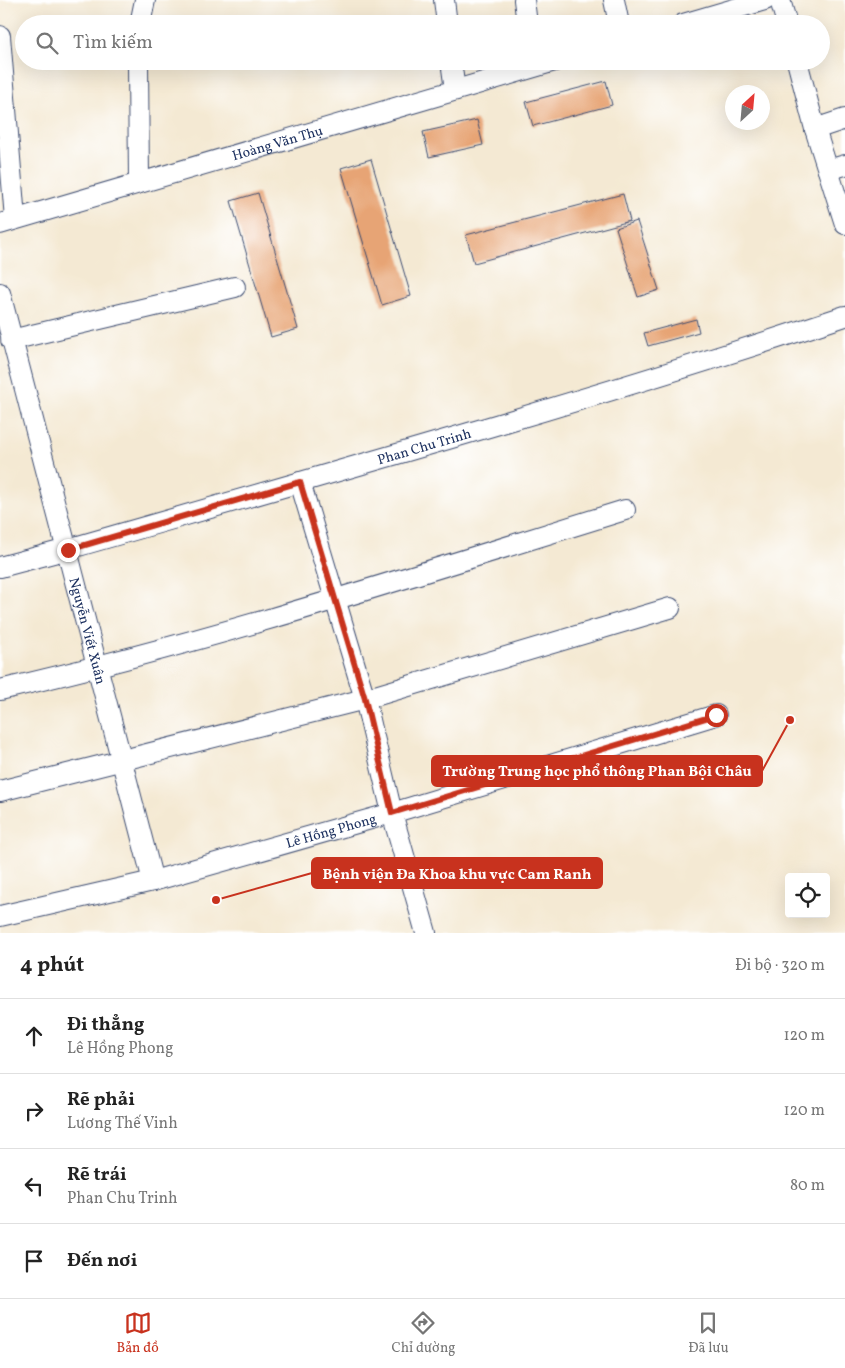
<!DOCTYPE html>
<html lang="vi">
<head>
<meta charset="utf-8">
<style>
	body { margin:0; font-family:Vollkorn,serif; background:#f6f6f6; color:#222 }
	.controls { position:absolute; right:15px; bottom:15px; display:grid; overflow:hidden; border-radius:5px; box-shadow:0 5px 20px #0002 }
	.controls button { width:45px; height:45px; display:grid; place-items:center; padding:0; border:0; border-bottom:1px solid #e0e0e0; background:#fff; color:#222; font:25px sans-serif }
	.compass { position:absolute; left:725px; top:85px; width:45px; height:45px; border-radius:50%; background:#fff; box-shadow:0 5px 20px #0002; rotate:26deg }
	.stop { position:absolute; width:15px; height:15px; margin:-11px; border:4px solid #c8321e; border-radius:50%; background:#fff }
	.stop.end { background:#c8321e; border-color:#fff; box-shadow:0 1px 5px #0008 }
	.list { margin:0; padding:0; list-style:none }
	h2 { display:flex; justify-content:space-between; align-items:center; height:65px; margin:0; padding:0 20px; font-size:21px }
	h2 small { font-size:16px; font-weight:400; color:#767676 }
	.list li { display:grid; grid-template-columns:32px 1fr auto; gap:15px; align-items:center; box-sizing:border-box; height:75px; padding:0 20px; border-top:1px solid #e0e0e0 }
	.list b { display:block; font-size:19px; white-space:nowrap }
	.list p { margin:0; font-size:16px; white-space:nowrap; color:#767676 }
	.list em { font-size:16px; font-style:normal; color:#767676 }
	.icon { flex:none; width:28px; height:28px; fill:none; stroke:currentColor; stroke-width:2; stroke-linecap:round; stroke-linejoin:round }
	.map { position:relative; flex:none; width:845px; height:933px; overflow:hidden }
	.search { position:absolute; background:#fff; box-shadow:0 5px 20px #0002; left:15px; right:15px; top:15px; height:55px; display:flex; align-items:center; gap:12px; box-sizing:border-box; padding:0 18px; border-radius:28px; color:#767676; font-size:19px }
	.sheet { height:365px; background:#fff }
	nav { display:flex; justify-content:space-around; align-items:center; box-sizing:border-box; height:70px; border-top:1px solid #e0e0e0; background:#fff; font-size:14px; color:#767676 }
	nav a { display:grid; justify-items:center; gap:2px }
	nav .on { color:#c8321e }
	.map>svg:first-child { display:block }
	.building { fill:#e7a474 }
	.lines { fill:none; stroke-linecap:round; stroke-linejoin:round }
	.minor-casing { stroke:#3c4b70; stroke-width:22 }
	.minor { stroke:#fff; stroke-width:20 }
	.route { stroke:#c8321e; stroke-width:6 }
	.labels { text-anchor:middle; stroke-width:5; stroke-linejoin:round; paint-order:stroke }
	.street-label { font-size:14px; fill:#1b2f5e; stroke:#fff }
	.leader { fill:none; stroke:#c8321e; stroke-width:2 }
	.callout-dot { fill:#c8321e; stroke:#fff; stroke-width:2 }
	.callout { fill:#c8321e; stroke:#c8321e; stroke-width:2 }
	.callout-label { font-size:15px; text-anchor:middle; font-weight:bold; fill:#fff }
</style>
</head>
<body>
<div class="map">
<svg width="845" height="933" viewBox="0 0 845 933">
	<rect width="100%" height="100%" fill="#fff"/>
	<filter id="ink" filterUnits="userSpaceOnUse"><feTurbulence type="fractalNoise" baseFrequency=".02" numOctaves="2"/><feDisplacementMap in="SourceGraphic" scale="10" xChannelSelector="R" yChannelSelector="G"/><feConvolveMatrix kernelMatrix="1 2 1 2 8 2 1 2 1" color-interpolation-filters="sRGB"/></filter>
	<filter id="wash" filterUnits="userSpaceOnUse"><feTurbulence type="fractalNoise" baseFrequency=".0096" numOctaves="4" result="noise"/><feDisplacementMap in="SourceGraphic" scale="20" xChannelSelector="R" yChannelSelector="G"/><feGaussianBlur stdDeviation="1.12" result="paint"/><feColorMatrix in="noise" values="0 0 0 0 0 0 0 0 0 0 0 0 0 0 0 0 0 1.4 0 .05"/><feComposite in="paint" operator="in"/></filter>
	<g filter="url(#wash)">
		<rect width="100%" height="100%" fill="#f4e9d3"/>
		<g id="blocks">
			<!-- building -->
			<g class="building">
				<polygon points="606,81 612,105 533,126 526,102"/>
				<polygon points="477,120 483,145 429,157 423,132"/>
				<polygon points="371,159 411,296 382,305 341,168"/>
				<polygon points="258,193 298,329 271,337 231,201"/>
				<polygon points="623,194 630,221 474,263 466,235"/>
				<polygon points="637,221 659,290 638,297 616,228"/>
				<polygon points="696,319 699,332 648,346 644,333"/>
			</g>
		</g>
	</g>
	<g filter="url(#ink)">
		<use href="#blocks" fill-opacity="0" stroke="#3c4b70" stroke-width="1"/>
		<g class="lines">
			<defs>
				<g id="minor">
					<polyline points="444,0 447,24"/>
					<polyline points="524,0 527,24"/>
					<polyline points="614,0 619,24"/>
					<polyline points="780,0 787,24"/>
					<polyline points="140,24 145,0"/>
					<polyline points="683,24 765,0"/>
					<polyline points="0,36 15,219"/>
					<polyline points="138,61 139,183"/>
					<polyline points="451,61 455,90"/>
					<polyline points="797,61 815,129 845,224"/>
					<polyline points="815,129 845,119"/>
					<polyline points="828,170 845,165"/>
					<path id="s1" d="M0,224L555,61"/>
					<path id="s2" d="M0,293L153,881"/>
					<polyline points="11,340 235,287"/>
					<polyline points="300,482 365,699 392,813 426,933"/>
					<path id="s3" d="M0,567L68,549C328,474 588,401 845,316"/>
					<path d="M0,690C212,641 418,574 625,510"/>
					<polyline points="0,791 365,699 670,608"/>
					<path id="s4" d="M0,916L153,881L392,813L716,715"/>
				</g>
			</defs>
			<!-- minor casing -->
			<use href="#minor" class="minor-casing"/>
			<!-- minor -->
			<use href="#minor" class="minor"/>
		</g>
	</g>
	<g class="lines" filter="url(#ink)">
		<!-- route -->
		<polyline class="route" points="68,550 300,482 365,699 392,813 716,715"/>
	</g>
	<g class="labels">
		<!-- street labels -->
		<g class="street-label">
			<text dy="5" stroke="none"><textPath href="#s1" startOffset="289">Hoàng Văn Thụ</textPath></text>
			<text dy="5" stroke="none"><textPath href="#s3" startOffset="441">Phan Chu Trinh</textPath></text>
			<text dy="5" stroke="none"><textPath href="#s2" startOffset="349">Nguyễn Viết Xuân</textPath></text>
			<text dy="5" stroke="none"><textPath href="#s4" startOffset="342">Lê Hồng Phong</textPath></text>
		</g>
	</g>
	<!-- callouts -->
	<path class="leader" d="M790 720L762 771M216 900L312 873"/>
	<g class="callout-dot">
		<circle cx="790" cy="720" r="5"/>
		<circle cx="216" cy="900" r="5"/>
	</g>
	<g class="callout">
		<rect x="432" y="756" width="330" height="30" rx="5"/>
		<rect x="312" y="858" width="290" height="30" rx="5"/>
	</g>
	<g class="callout-label">
		<text x="597" y="776">Trường Trung học phổ thông Phan Bội Châu</text>
		<text x="457" y="879">Bệnh viện Đa Khoa khu vực Cam Ranh</text>
	</g>
</svg>
<div class="controls">
<button><svg class="icon" aria-label="locate" viewBox="0 0 24 24"><circle cx="12" cy="12" r="6"/><path d="M12 2v4M12 18v4M2 12h4M18 12h4"/></svg></button>
</div>
<svg class="compass" viewBox="-18 -18 36 36"><path d="M0-13l5 13h-10z" fill="#e53935"/><path d="M0 13l5-13h-10z" fill="#767676"/></svg>
<div class="stop" style="left:716px;top:715px"></div>
<div class="stop end" style="left:68px;top:550px"></div>
<div class="search"><svg class="icon" aria-label="search" viewBox="0 0 24 24"><circle cx="10" cy="10" r="6"/><path d="M15 15l6 6"/></svg>Tìm kiếm</div>
</div>
<section class="sheet">
<h2>4 phút<small>Đi bộ · 320 m</small></h2>
<ul class="list">
<li><svg class="icon" aria-label="ahead" viewBox="0 0 24 24"><path d="M12 20V5M6 11l6-6 6 6"/></svg><div><b>Đi thẳng</b><p>Lê Hồng Phong</p></div><em>120 m</em></li>
<li><svg class="icon" aria-label="right" viewBox="0 0 24 24"><path d="M7 20v-9h11M14 6l5 5-5 5"/></svg><div><b>Rẽ phải</b><p>Lương Thế Vinh</p></div><em>120 m</em></li>
<li><svg class="icon" aria-label="left" viewBox="0 0 24 24"><path d="M17 20v-9H6M10 6l-5 5 5 5"/></svg><div><b>Rẽ trái</b><p>Phan Chu Trinh</p></div><em>80 m</em></li>
<li><svg class="icon" aria-label="arrive" viewBox="0 0 24 24"><path d="M6 21V4h12l-3 4 3 4H6"/></svg><div><b>Đến nơi</b></div></li>
</ul>
</section>
<nav>
<a class="on"><svg class="icon" aria-label="map" viewBox="0 0 24 24"><path d="M3 6l6-2 6 2 6-2v14l-6 2-6-2-6 2zM9 4v14M15 6v14"/></svg>Bản đồ</a>
<a><svg class="icon" aria-label="directions" viewBox="0 0 24 24"><path d="M12 3l9 9-9 9-9-9zM9 14v-3h6M13 9l2 2-2 2"/></svg>Chỉ đường</a>
<a><svg class="icon" aria-label="saved" viewBox="0 0 24 24"><path d="M7 4h10v16l-5-4-5 4z"/></svg>Đã lưu</a>
</nav>
</body>
</html>
